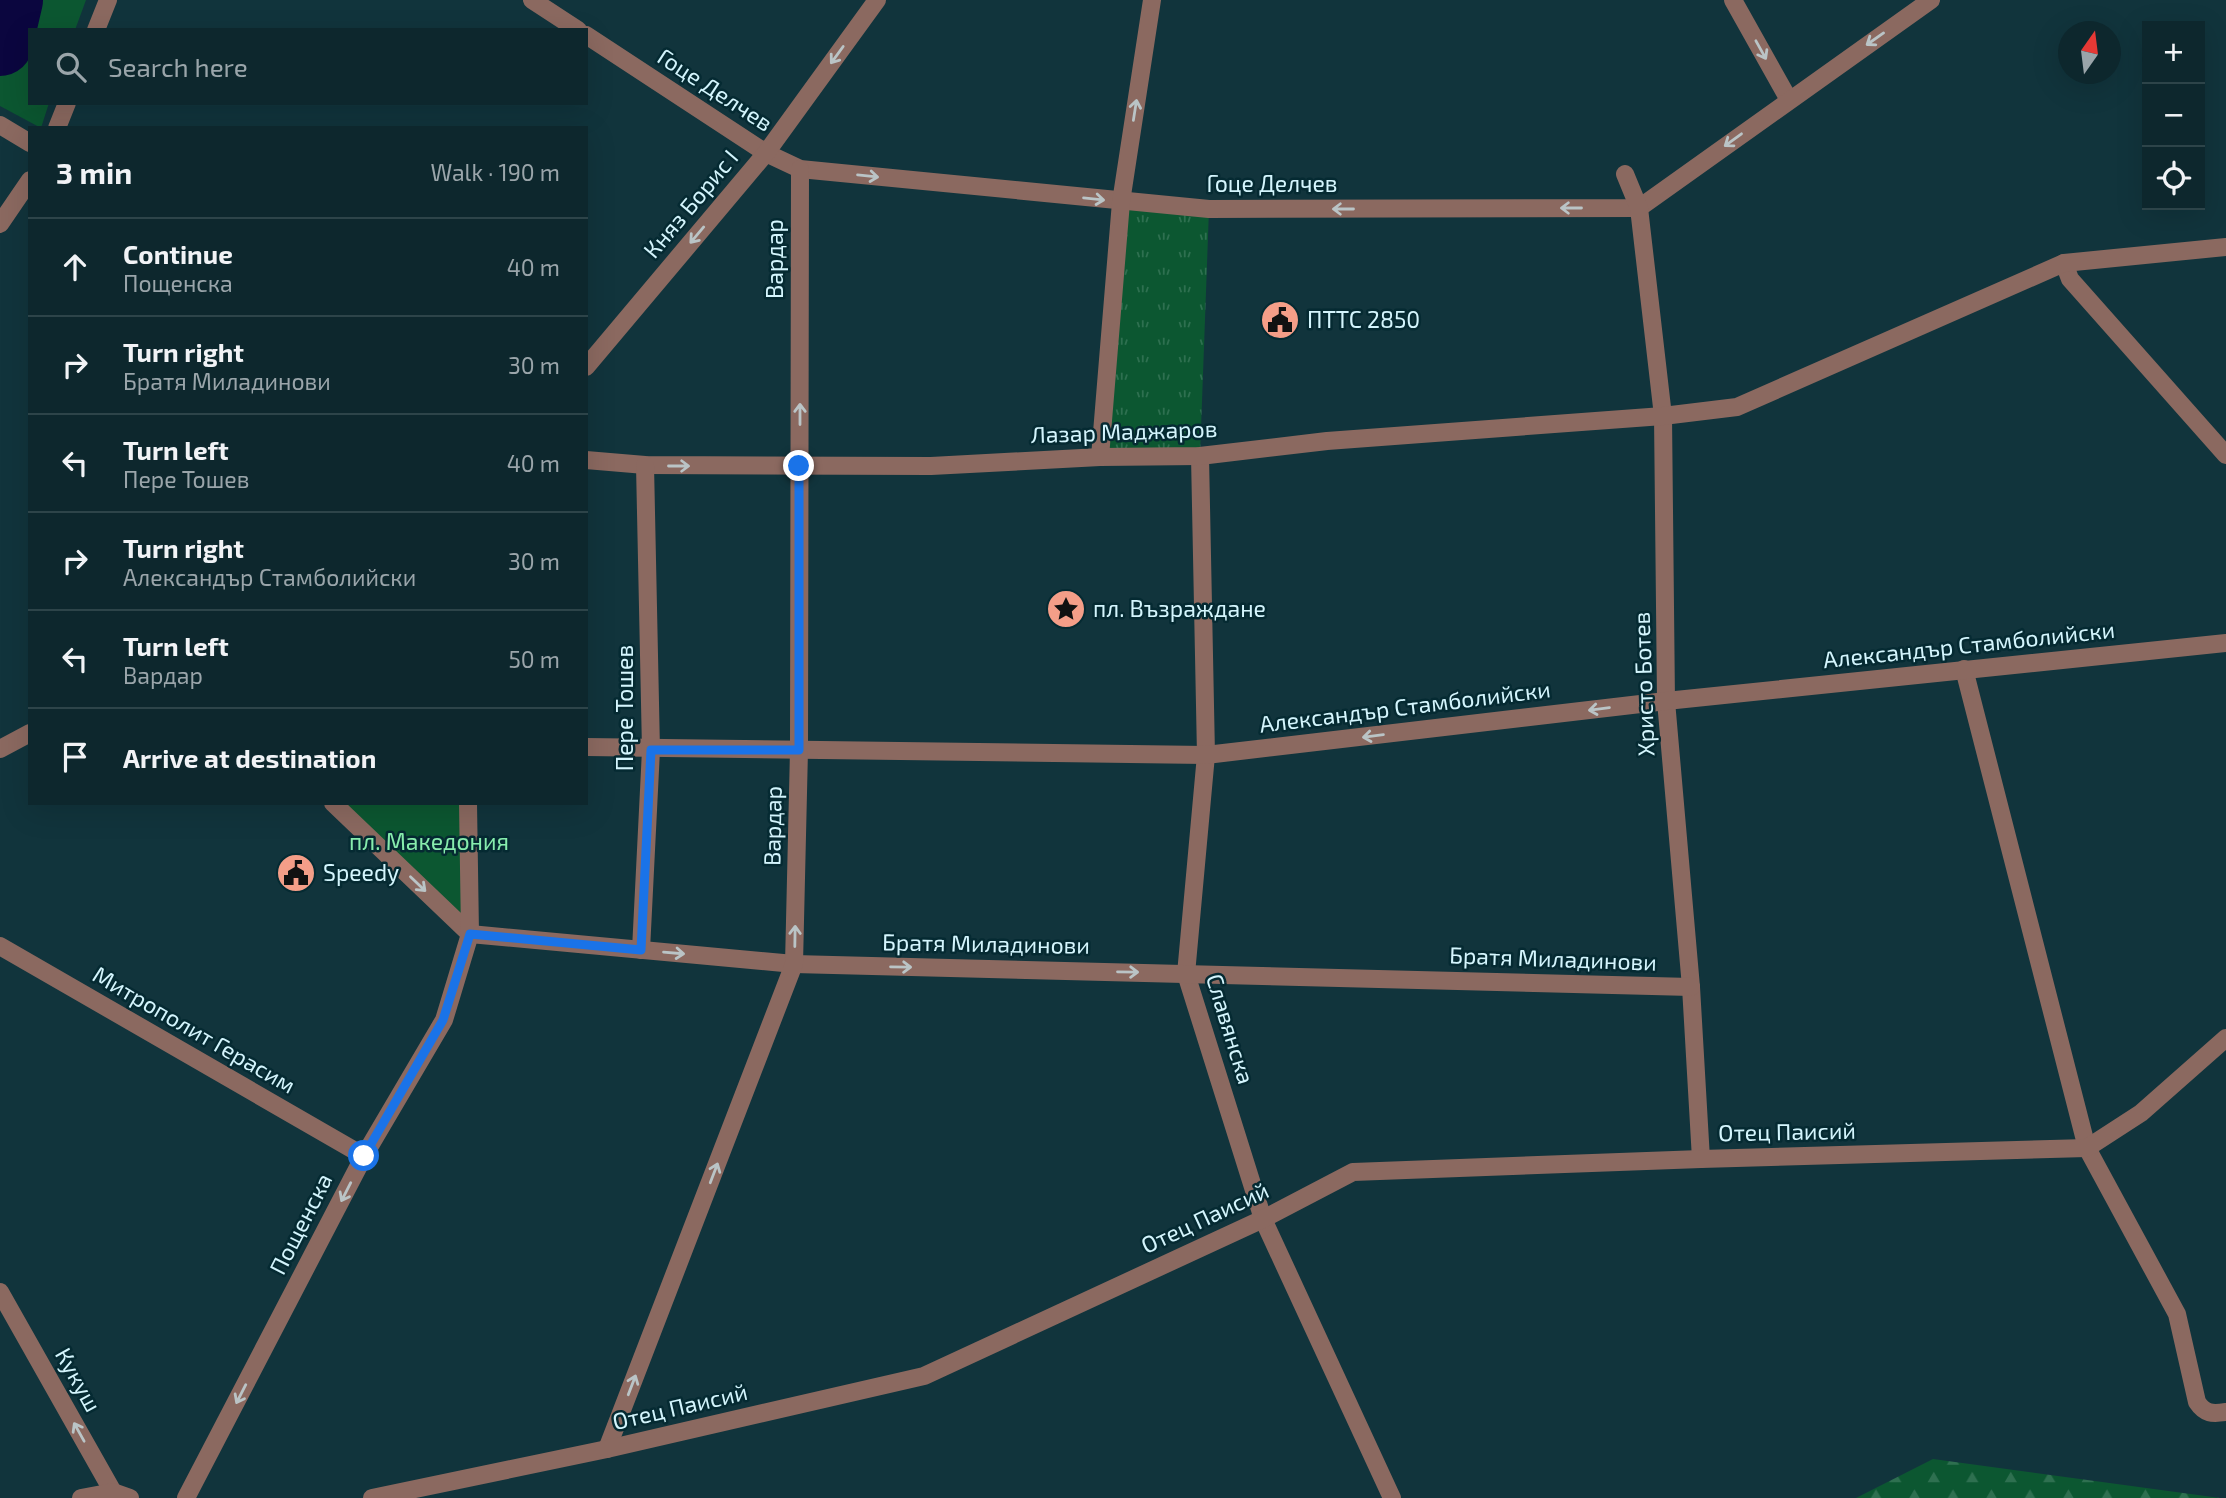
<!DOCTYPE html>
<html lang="en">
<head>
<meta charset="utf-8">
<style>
	body { margin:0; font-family:"Exo 2",sans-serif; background:#162f35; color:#f1f3f6 }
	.controls { position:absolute; right:21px; top:21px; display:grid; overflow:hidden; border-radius:0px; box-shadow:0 7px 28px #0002 }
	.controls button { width:63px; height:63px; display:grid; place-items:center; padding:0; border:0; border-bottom:2px solid #2d4449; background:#0d272d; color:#f1f3f6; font:35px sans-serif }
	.compass { position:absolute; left:2058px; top:21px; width:63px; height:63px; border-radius:50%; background:#0d272d; box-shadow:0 7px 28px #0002; rotate:14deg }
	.stop { position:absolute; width:21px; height:21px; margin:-16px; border:5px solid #1a73e8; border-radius:50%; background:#fff }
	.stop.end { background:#1a73e8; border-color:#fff; box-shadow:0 2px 7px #0008 }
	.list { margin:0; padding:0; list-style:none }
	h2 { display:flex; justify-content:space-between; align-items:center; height:91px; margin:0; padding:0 28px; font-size:30px }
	h2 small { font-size:23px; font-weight:400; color:#9aa5aa }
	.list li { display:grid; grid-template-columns:46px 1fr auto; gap:21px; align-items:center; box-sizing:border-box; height:98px; padding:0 28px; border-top:2px solid #2d4449 }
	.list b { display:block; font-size:26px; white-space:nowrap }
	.list p { margin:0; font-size:23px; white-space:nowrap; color:#9aa5aa }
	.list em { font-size:23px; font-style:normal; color:#9aa5aa }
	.icon { flex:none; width:38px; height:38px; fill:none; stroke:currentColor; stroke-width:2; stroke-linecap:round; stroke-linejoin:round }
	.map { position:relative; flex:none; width:2226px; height:1498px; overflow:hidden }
	.search { position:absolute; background:#0d272d; box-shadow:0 7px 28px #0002; left:28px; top:28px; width:560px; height:77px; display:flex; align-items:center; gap:18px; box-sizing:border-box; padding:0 24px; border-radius:0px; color:#9aa5aa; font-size:26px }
	.panel { position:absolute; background:#0d272d; box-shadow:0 7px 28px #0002; left:28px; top:126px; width:560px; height:679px; border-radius:0px }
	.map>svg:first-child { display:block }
	.grass { fill:url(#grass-tufts) }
	.forest { fill:url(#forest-firs) }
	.green { fill:#0c5731 }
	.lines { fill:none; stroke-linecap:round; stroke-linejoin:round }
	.river { stroke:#0b063f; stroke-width:66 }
	.minor { stroke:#8b6960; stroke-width:18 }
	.oneway { stroke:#bac4c6 }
	.route { stroke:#1a73e8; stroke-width:9 }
	.labels { text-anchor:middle; stroke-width:5; stroke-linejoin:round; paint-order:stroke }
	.street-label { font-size:23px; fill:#d4f5fd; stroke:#052a32 }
	.poi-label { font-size:23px; fill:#d4f5fd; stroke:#052a32; text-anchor:start }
	.park-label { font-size:23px; fill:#87edad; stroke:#052a32 }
</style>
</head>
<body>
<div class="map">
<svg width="2226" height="1498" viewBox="0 0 2226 1498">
	<defs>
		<pattern id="grass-tufts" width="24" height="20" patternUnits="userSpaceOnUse" patternTransform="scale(1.75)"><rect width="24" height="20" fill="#0c5731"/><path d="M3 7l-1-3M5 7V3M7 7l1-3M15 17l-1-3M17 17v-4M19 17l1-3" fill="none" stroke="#2e7050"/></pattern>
		<pattern id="forest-firs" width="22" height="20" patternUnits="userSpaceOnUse" patternTransform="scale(1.75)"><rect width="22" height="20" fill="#0c5731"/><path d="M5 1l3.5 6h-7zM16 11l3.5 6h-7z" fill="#2e7050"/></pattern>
	</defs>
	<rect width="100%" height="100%" fill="#11343c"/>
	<!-- grass -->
	<polygon class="grass" points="1121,202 1209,209 1200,456 1100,457"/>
	<!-- forest -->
	<polygon class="forest" points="1933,1459 2220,1498 1856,1498"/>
	<!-- green -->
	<g class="green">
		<polygon points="0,0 86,0 75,30 30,30 30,103 49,103 41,128 0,106"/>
		<polygon points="333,803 468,803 470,934"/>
	</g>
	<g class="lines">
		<!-- river -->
		<polyline class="river" points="0,43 10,0"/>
		<!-- minor -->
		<g class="minor">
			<polyline points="532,0 578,30"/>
			<polyline points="1733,0 1789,100"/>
			<polyline points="96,30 108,0"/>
			<polyline points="586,35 766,153 800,169 1209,209 1639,208 1931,0"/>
			<polyline points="0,125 30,143"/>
			<polyline points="57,128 67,103"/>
			<polyline points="1625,174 1639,208 1663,416 1666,701 1691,987 1701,1159"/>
			<polyline points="0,224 30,180"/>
			<polyline points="2064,263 2070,279 2226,455"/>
			<polyline points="586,367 766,153 877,0"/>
			<polyline points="1200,456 1206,755 1186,974 1263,1219 1392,1498"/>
			<polyline points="1100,457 1121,202 1152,0"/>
			<polyline points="586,460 645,465 931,466 1100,457 1200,456 1327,441 1663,416 1737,407 2064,263 2226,247"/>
			<path d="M1964,669L2087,1148L2177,1314L2197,1402C2205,1414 2212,1414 2226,1412"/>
			<polyline points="586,747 1206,755 1666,701 2226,643"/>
			<polyline points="0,749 30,733"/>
			<polyline points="333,803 470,934 794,964 1691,987"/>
			<polyline points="0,946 364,1156"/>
			<polyline points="641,950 651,750 645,465"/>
			<polyline points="0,1292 113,1492"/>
			<polyline points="607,1449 794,964 799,750 800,169"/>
			<polyline points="81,1498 113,1492 130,1498"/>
			<polyline points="186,1498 364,1156 444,1020 470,934 468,803"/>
			<polyline points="372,1498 607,1449 924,1376 1263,1219 1353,1172 1701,1159 2087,1148 2141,1113 2226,1038"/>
		</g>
	</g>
	<!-- one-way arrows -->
	<defs><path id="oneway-shaft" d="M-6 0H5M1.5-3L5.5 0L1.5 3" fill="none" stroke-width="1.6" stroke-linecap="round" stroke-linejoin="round" transform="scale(1.75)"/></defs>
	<g class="oneway">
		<use href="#oneway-shaft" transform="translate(1875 39) rotate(145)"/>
		<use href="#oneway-shaft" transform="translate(1761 50) rotate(61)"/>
		<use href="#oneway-shaft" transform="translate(837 55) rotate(126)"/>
		<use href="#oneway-shaft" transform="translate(1135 110) rotate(-81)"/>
		<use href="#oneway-shaft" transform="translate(1733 140) rotate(144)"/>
		<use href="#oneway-shaft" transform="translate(868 176) rotate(6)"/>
		<use href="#oneway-shaft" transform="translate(1094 199) rotate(6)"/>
		<use href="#oneway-shaft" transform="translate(1571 208) rotate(180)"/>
		<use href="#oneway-shaft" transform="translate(1343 209) rotate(180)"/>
		<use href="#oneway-shaft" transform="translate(697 235) rotate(130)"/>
		<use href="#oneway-shaft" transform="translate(800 414) rotate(-90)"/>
		<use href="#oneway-shaft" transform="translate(679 466)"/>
		<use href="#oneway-shaft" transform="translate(1599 709) rotate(173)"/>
		<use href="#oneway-shaft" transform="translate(1373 736) rotate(173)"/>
		<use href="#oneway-shaft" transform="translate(418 884) rotate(44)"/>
		<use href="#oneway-shaft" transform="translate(795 936) rotate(-89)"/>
		<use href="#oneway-shaft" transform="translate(674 953) rotate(5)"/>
		<use href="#oneway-shaft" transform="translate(901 967) rotate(1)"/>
		<use href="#oneway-shaft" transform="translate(1128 972) rotate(1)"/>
		<use href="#oneway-shaft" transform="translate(714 1173) rotate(-69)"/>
		<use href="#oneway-shaft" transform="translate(346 1192) rotate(117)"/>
		<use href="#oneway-shaft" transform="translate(632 1385) rotate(-69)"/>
		<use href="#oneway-shaft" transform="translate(241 1394) rotate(117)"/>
		<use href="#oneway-shaft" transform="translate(79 1432) rotate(-119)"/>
	</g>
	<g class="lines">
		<!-- route -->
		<polyline class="route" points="364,1156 443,1020 470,934 641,950 651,750 799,750 799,466"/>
	</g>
	<!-- icons -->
	<defs>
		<symbol id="civic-disc" viewBox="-11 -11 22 22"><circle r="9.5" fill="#f49e88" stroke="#052a32"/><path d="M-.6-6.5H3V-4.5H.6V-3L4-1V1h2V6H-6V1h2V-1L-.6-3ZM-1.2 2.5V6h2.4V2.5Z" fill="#111"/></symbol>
		<symbol id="sight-disc" viewBox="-11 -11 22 22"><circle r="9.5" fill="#f49e88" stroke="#052a32"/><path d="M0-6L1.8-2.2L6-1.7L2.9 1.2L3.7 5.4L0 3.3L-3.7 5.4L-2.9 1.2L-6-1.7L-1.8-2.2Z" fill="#111"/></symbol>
	</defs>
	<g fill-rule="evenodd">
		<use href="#civic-disc" x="1258" y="298" width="44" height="44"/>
		<use href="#sight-disc" x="1044" y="587" width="44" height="44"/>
		<use href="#civic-disc" x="274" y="851" width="44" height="44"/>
	</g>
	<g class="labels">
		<!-- street labels -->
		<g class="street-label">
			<text transform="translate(715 90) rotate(33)" y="8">Гоце Делчев</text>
			<text x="1272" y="192">Гоце Делчев</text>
			<text transform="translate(691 204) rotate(-50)" y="8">Княз Борис I</text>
			<text transform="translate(775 259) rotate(-90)" y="8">Вардар</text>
			<text transform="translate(1124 432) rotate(-2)" y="8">Лазар Маджаров</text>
			<text transform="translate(1969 645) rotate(-6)" y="8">Александър Стамболийски</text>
			<text transform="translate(1644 684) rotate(-92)" y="8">Христо Ботев</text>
			<text transform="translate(1405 707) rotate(-7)" y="8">Александър Стамболийски</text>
			<text transform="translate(625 708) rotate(-90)" y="8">Пере Тошев</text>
			<text transform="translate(773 826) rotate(-89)" y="8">Вардар</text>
			<text transform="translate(986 944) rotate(1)" y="8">Братя Миладинови</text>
			<text transform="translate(1553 959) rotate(2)" y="8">Братя Миладинови</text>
			<text transform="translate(1230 1029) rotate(73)" y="8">Славянска</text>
			<text transform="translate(194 1030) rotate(30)" y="8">Митрополит Герасим</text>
			<text transform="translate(1787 1132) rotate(-1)" y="8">Отец Паисий</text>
			<text transform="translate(1205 1218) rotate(-25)" y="8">Отец Паисий</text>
			<text transform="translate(301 1224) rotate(-63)" y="8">Пощенска</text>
			<text transform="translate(78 1380) rotate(61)" y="8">Кукуш</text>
			<text transform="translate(680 1407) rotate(-13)" y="8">Отец Паисий</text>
		</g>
		<!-- poi labels -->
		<g class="poi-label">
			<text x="1307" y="328">ПТТС 2850</text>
			<text x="1093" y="617">пл. Възраждане</text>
			<text x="323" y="881">Speedy</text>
		</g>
		<!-- park labels -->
		<g class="park-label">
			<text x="429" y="850">пл. Македония</text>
		</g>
	</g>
</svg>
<div class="controls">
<button>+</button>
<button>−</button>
<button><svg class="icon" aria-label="locate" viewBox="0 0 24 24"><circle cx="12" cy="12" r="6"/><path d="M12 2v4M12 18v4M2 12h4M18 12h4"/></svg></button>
</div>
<svg class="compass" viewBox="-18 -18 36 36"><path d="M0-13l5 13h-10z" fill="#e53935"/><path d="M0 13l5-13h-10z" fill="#9aa5aa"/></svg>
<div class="stop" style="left:364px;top:1156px"></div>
<div class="stop end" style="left:799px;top:466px"></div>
<div class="search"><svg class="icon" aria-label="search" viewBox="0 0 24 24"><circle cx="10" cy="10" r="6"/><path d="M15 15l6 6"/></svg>Search here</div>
<section class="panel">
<h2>3 min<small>Walk · 190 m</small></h2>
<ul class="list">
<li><svg class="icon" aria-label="ahead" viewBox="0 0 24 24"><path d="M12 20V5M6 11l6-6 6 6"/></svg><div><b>Continue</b><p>Пощенска</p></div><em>40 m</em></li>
<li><svg class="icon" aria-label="right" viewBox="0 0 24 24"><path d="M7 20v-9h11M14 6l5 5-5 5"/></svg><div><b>Turn right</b><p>Братя Миладинови</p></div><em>30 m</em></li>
<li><svg class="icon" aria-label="left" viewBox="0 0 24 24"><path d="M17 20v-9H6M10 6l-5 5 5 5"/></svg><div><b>Turn left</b><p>Пере Тошев</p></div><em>40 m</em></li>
<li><svg class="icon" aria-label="right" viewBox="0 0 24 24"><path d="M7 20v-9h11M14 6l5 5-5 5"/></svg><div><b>Turn right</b><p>Александър Стамболийски</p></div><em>30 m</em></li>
<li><svg class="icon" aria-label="left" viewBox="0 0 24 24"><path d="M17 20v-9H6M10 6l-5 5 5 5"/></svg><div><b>Turn left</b><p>Вардар</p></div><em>50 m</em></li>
<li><svg class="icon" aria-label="arrive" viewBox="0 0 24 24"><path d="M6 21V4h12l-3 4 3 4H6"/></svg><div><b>Arrive at destination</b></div></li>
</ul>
</section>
</div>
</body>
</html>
